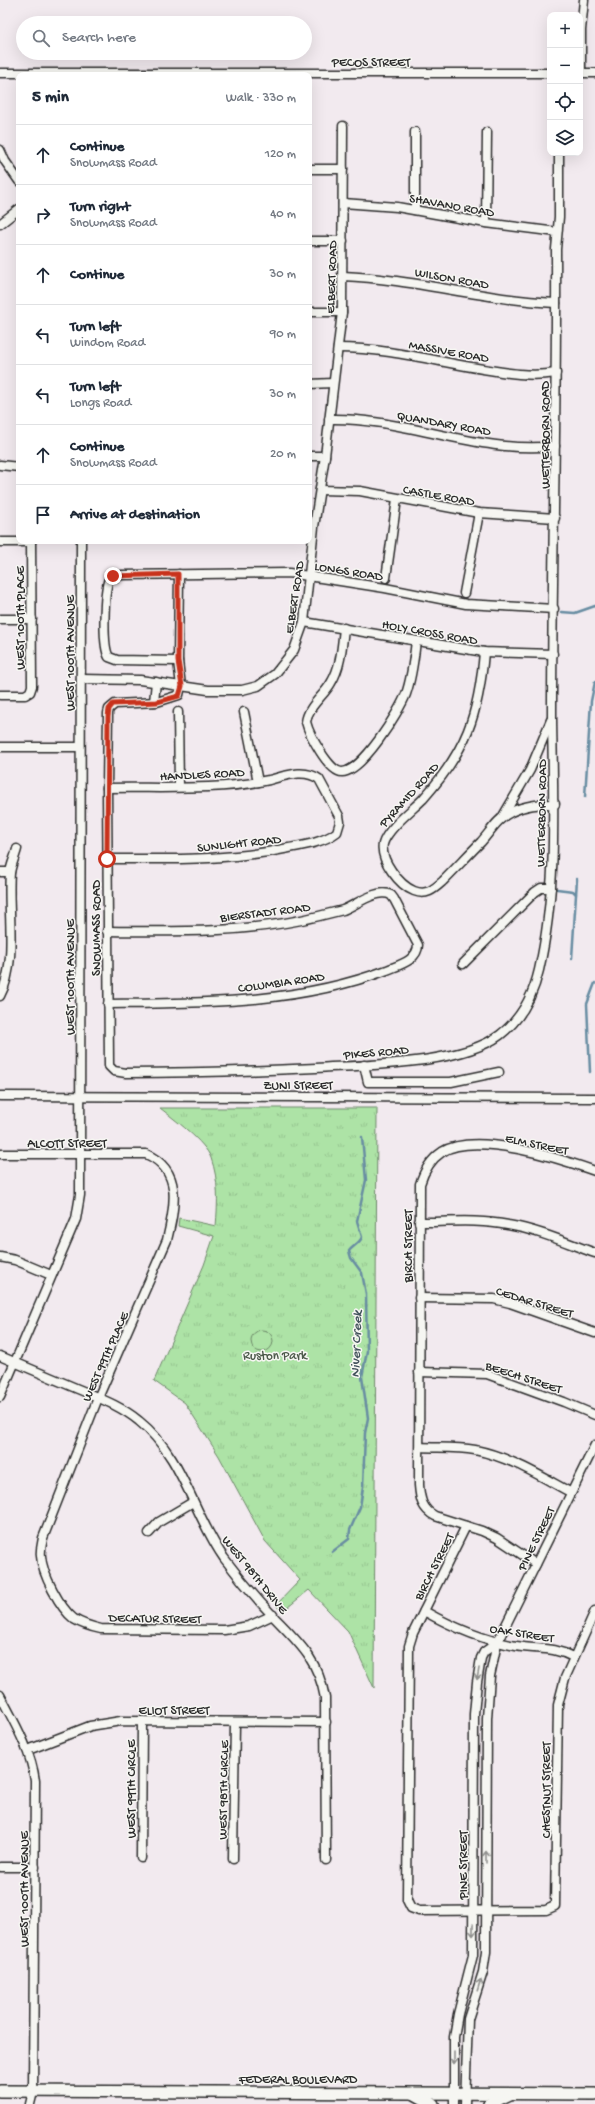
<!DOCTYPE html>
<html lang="en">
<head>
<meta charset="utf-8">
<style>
	body { margin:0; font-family:"Gochi Hand",sans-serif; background:#f6f6f7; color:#1f2937 }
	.controls { position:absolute; right:12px; top:12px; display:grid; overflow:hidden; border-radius:8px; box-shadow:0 4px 16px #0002 }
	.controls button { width:36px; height:36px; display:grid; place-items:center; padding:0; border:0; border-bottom:1px solid #e0e1e3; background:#fff; color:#1f2937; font:20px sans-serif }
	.stop { position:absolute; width:12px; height:12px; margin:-9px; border:3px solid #c8321e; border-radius:50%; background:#fff }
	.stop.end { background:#c8321e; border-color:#fff; box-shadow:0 1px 4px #0008 }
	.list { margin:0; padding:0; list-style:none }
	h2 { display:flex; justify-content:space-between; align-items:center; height:52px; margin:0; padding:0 16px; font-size:17px }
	h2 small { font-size:13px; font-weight:400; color:#747a83 }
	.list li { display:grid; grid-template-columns:26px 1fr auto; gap:12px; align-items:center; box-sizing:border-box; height:60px; padding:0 16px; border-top:1px solid #e0e1e3 }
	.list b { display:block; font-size:15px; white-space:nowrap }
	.list p { margin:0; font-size:13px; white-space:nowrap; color:#747a83 }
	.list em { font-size:13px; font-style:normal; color:#747a83 }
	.icon { flex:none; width:22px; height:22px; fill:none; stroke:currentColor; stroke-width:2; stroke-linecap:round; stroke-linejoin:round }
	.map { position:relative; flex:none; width:595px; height:2104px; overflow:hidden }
	.search { position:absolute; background:#fff; box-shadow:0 4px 16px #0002; left:16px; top:16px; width:296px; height:44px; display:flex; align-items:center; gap:10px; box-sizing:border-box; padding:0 14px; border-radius:22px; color:#747a83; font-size:15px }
	.panel { position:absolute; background:#fff; box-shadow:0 4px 16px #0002; left:16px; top:72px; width:296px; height:472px; border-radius:8px }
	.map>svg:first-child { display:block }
	.grass { fill:url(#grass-tufts); stroke:#6c8768 }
	.garden { fill:#ade3a6; stroke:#6c8768 }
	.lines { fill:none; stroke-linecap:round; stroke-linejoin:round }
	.stream { stroke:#688da2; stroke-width:2.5 }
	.minor-casing { stroke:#2b2b2b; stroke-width:11 }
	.major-casing { stroke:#2b2b2b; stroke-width:14 }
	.minor { stroke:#f6f6f2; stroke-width:8 }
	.major { stroke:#f6f6f2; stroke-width:11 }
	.oneway { stroke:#90908e }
	.route { stroke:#c8321e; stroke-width:5 }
	.labels { text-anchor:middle; stroke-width:3; stroke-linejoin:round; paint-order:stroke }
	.street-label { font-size:13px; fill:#2b2b2b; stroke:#f6f6f2 }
	.park-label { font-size:13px; fill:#4c594a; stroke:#f6f6f2 }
	.water-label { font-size:14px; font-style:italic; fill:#44545d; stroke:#f6f6f2 }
</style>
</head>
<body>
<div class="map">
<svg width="595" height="2104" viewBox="0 0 595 2104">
	<defs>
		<pattern id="grass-tufts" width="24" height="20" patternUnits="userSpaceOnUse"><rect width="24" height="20" fill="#ade3a6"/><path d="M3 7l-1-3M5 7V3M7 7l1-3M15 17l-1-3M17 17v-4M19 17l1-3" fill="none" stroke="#95c38f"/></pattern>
	</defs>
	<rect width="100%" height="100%" fill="#f2eaef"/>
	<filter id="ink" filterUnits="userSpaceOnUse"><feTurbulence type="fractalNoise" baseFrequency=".025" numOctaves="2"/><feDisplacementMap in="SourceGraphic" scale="8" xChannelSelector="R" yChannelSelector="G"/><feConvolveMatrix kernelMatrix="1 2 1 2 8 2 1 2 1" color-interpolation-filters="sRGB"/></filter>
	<g filter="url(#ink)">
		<!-- grass -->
		<path class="grass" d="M160,1108H377L374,1688L348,1631L309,1590L282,1612L276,1605L300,1580L265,1541L219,1456L185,1403L154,1381L204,1265L214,1236L178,1226L179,1218L216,1226C218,1203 219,1181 211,1158C205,1142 174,1119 160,1108Z"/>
		<!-- garden -->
		<circle class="garden" cx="262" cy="1341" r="11"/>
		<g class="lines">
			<!-- stream -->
			<g class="stream">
				<polyline points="561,612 575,613 595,606"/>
				<polyline points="585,797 591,701 595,682"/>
				<polyline points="557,889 573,891 576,894"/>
				<polyline points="572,958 577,879"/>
				<polyline points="590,1072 587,1004 595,983"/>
				<path d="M332,1552L349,1539L350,1530L360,1507L363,1487L365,1433L368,1418L362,1377L367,1351L366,1294L362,1273L351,1258L349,1251C353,1246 360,1243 362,1237L357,1221L366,1180L362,1137"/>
			</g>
			<defs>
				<g id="minor">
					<polyline points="0,73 550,73"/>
					<polyline points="580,73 595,73"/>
					<polyline points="581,73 581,30 584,0"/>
					<polyline points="415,132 415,210"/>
					<polyline points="0,150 5,161 19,181"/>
					<polyline points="309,169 343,169"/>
					<polyline points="343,203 397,207 486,223 557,232"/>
					<polyline points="486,223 487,132"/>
					<polyline points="0,224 19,209"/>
					<polyline points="309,241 343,241"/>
					<path d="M343,276C415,279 484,300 556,303"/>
					<polyline points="309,312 342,312"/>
					<path d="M338,348C387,348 434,361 483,369C507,373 531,377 556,373"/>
					<polyline points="309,384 333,383"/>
					<path d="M329,419C404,417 480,455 555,446"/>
					<polyline points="309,456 325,456"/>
					<polyline points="0,465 19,467"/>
					<polyline points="320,490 360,491 479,513 555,518"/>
					<polyline points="0,542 31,542"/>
					<path d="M179,574L178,661L181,686L179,695L157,702L115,704L109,709L108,713L107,788L109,1066L114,1071L126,1073C190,1073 252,1071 316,1068C365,1065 460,1065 500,1035C521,1019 533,996 539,970C558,887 553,801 552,717C552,561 557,405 556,249L559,217V153"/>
					<polyline points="386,578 397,499"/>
					<polyline points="464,593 479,513"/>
					<polyline points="0,619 32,619"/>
					<polyline points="304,622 484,652 553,654"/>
					<path d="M344,628C342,646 341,667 331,683C323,697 308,706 306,722C309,734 329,772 342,772C362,772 399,712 406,694C412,677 414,658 416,641"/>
					<path d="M484,652C479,715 466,751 423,799C412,810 387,829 383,844C380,860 399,885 414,891C427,896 434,889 443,881C456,868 468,855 481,842C490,832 498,818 511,812C525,805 539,804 555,804"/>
					<path d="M178,661L117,660L109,657C102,646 104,591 109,579L122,575L289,573L385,588L466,604L554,609"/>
					<polyline points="81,679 140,680 208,690 242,690 258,686 275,674 294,650 304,622 314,527 325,456 342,312 343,126"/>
					<polyline points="0,695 25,695 30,692 32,686 31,541"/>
					<polyline points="154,702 156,682"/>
					<polyline points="178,712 179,787"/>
					<polyline points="244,712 258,782"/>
					<polyline points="0,747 80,747"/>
					<path d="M107,788C160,787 216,791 269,780C285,776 304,768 319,779L339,816L340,822L337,832C324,842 306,845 289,848C229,861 168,859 107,859"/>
					<polyline points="503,816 530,770 551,720"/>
					<polyline points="0,872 10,872"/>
					<path d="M107,931C178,932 251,933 319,916C327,914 335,912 343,910C356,905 377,888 391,895L394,899L418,945C418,960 399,965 387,970C298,1004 202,1003 108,1004"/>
					<polyline points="463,964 535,892 541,888 551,888"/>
					<path d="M0,996C18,962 7,912 10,873C11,865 15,857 17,849"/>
					<polyline points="364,1065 368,1082 451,1082 499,1072"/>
					<polyline points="0,1096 595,1098"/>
					<path d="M0,1154H146C183,1170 175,1207 167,1240L98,1398L43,1538C42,1544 40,1550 41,1556C42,1574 60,1608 74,1619C82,1624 92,1627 101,1629L224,1630L249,1626L273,1615"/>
					<path d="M419,1222C448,1222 479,1219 508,1225C538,1230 567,1243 595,1253"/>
					<polyline points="0,1257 15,1260 51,1275"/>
					<polyline points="419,1298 494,1299 510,1303 595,1333"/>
					<path d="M0,1356C26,1367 52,1378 78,1389C99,1398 121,1406 139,1421C183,1456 193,1514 224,1558C239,1578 256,1598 273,1616C299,1643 318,1659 325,1698L326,1860"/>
					<polyline points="419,1372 487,1374 564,1402 595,1415"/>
					<polyline points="0,1397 76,1219 80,1195 81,541"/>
					<path d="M420,1447C438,1448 457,1447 475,1450C510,1457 540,1476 570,1492"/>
					<polyline points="466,1526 413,1633 409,1646 407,1900 411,1908 419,1911 546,1910 555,1906 558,1705 565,1678 595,1611"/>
					<polyline points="149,1533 159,1522 193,1502"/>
					<path d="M536,1564L497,1538L482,1531L435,1516C422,1509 420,1499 419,1485L420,1184C424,1171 430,1160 442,1152C476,1131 561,1159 595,1171"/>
					<path d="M424,1611C454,1628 482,1640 516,1646C539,1650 551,1646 573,1657"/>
					<path d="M0,1695C14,1722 31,1750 35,1781L33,2092L30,2104"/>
					<polyline points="28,1750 90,1726 121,1721 326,1722"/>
					<polyline points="141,1858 142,1721"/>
					<polyline points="233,1859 235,1722"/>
					<polyline points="0,1867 35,1867"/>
					<polyline points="454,2104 454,2037 458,2014 473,1955 474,1714 477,1682 481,1658 484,1652 497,1643"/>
					<polyline points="465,2104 468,2019 483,1972 486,1952 487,1718 490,1676 497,1643 595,1445"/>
				</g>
				<g id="major">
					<polyline points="0,2091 595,2094"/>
					<polyline points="413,2093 433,2104"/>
					<polyline points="489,2104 510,2094"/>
				</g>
			</defs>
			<!-- minor casing -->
			<use href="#minor" class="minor-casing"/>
			<!-- major casing -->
			<use href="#major" class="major-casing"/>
			<!-- minor -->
			<use href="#minor" class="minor"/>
			<!-- major -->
			<use href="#major" class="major"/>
		</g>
		<!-- one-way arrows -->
		<defs><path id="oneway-shaft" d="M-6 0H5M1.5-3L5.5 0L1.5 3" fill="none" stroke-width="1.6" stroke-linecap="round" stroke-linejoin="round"/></defs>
		<g class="oneway">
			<use href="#oneway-shaft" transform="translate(478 1674) rotate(100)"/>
			<use href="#oneway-shaft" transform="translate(486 1857) rotate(-90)"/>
			<use href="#oneway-shaft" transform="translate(473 1930) rotate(90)"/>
			<use href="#oneway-shaft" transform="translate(479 1985) rotate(-73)"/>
			<use href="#oneway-shaft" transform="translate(454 2058) rotate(90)"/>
		</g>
	</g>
	<g class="lines" filter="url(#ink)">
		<!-- route -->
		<polyline class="route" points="107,859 108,717 109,709 113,704 157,702 179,696 182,686 178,661 178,574 113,576"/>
	</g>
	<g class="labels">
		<!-- street labels -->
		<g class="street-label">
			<text x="371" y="66">PECOS STREET</text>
			<text transform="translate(452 204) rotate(10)" y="5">SHAVANO ROAD</text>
			<text transform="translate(330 277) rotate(-88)" y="5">ELBERT ROAD</text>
			<text transform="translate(452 277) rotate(10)" y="5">WILSON ROAD</text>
			<text transform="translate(449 350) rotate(10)" y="5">MASSIVE ROAD</text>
			<text transform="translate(444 422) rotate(10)" y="5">QUANDARY ROAD</text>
			<text transform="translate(544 435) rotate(-90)" y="5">WETTERBORN ROAD</text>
			<text transform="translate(439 494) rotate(10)" y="5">CASTLE ROAD</text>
			<text transform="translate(349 570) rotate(9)" y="5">LONGS ROAD</text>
			<text transform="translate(293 597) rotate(-81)" y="5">ELBERT ROAD</text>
			<text transform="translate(19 618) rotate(-90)" y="5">WEST 100TH PLACE</text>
			<text transform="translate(430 631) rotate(10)" y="5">HOLY CROSS ROAD</text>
			<text transform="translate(69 653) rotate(-90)" y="5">WEST 100TH AVENUE</text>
			<text transform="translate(202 773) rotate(-3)" y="5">HANDLES ROAD</text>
			<text transform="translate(408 794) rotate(-48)" y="5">PYRAMID ROAD</text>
			<text transform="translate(540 813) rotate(-89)" y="5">WETTERBORN ROAD</text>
			<text transform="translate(239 842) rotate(-6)" y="5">SUNLIGHT ROAD</text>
			<text transform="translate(265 911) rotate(-7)" y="5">BIERSTADT ROAD</text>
			<text transform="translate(95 928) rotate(-90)" y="5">SNOWMASS ROAD</text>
			<text transform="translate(69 977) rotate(-90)" y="5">WEST 100TH AVENUE</text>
			<text transform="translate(281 981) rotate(-8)" y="5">COLUMBIA ROAD</text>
			<text transform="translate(376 1051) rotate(-5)" y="5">PIKES ROAD</text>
			<text x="298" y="1089">ZUNI STREET</text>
			<text x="67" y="1147">ALCOTT STREET</text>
			<text transform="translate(537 1143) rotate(12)" y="5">ELM STREET</text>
			<text transform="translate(407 1246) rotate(-90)" y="5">BIRCH STREET</text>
			<text transform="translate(535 1301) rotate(17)" y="5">CEDAR STREET</text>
			<text transform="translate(104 1356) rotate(-66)" y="5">WEST 99TH PLACE</text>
			<text transform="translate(524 1376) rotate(18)" y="5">BEECH STREET</text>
			<text transform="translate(535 1538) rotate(-64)" y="5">PINE STREET</text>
			<text transform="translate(433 1566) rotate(-63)" y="5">BIRCH STREET</text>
			<text transform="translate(256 1574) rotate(51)" y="5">WEST 98TH DRIVE</text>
			<text transform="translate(155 1617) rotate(1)" y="5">DECATUR STREET</text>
			<text transform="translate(522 1632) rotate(9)" y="5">OAK STREET</text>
			<text x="174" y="1714">ELIOT STREET</text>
			<text transform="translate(130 1789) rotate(-90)" y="5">WEST 99TH CIRCLE</text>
			<text transform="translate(222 1790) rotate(-89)" y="5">WEST 98TH CIRCLE</text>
			<text transform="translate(545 1790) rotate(-90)" y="5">CHESTNUT STREET</text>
			<text transform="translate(462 1865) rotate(-90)" y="5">PINE STREET</text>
			<text transform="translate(23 1889) rotate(-90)" y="5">WEST 100TH AVENUE</text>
			<text x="298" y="2083">FEDERAL BOULEVARD</text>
		</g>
		<!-- park labels -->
		<g class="park-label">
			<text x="275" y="1359">Ruston Park</text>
		</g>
		<!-- water labels -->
		<g class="water-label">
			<text transform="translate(355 1344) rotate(-88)" y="5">Niver Creek</text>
		</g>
	</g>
</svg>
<div class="controls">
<button>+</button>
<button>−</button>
<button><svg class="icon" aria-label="locate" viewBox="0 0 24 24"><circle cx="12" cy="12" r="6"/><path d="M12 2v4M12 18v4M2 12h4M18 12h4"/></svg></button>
<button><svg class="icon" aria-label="layers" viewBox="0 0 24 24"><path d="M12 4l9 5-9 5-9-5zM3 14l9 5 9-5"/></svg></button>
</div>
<div class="stop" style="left:107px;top:859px"></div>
<div class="stop end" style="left:113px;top:576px"></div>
<div class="search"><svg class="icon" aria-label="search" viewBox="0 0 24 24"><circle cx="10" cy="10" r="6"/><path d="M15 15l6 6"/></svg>Search here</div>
<section class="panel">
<h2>5 min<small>Walk · 330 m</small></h2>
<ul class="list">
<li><svg class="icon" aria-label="ahead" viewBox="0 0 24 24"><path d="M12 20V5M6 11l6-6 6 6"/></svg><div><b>Continue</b><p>Snowmass Road</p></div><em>120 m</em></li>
<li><svg class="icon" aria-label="right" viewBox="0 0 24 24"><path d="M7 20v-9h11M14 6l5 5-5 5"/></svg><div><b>Turn right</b><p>Snowmass Road</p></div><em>40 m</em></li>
<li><svg class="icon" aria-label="ahead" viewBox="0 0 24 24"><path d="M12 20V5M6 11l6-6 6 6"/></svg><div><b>Continue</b></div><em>30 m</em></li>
<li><svg class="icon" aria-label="left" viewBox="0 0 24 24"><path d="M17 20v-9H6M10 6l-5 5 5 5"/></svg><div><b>Turn left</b><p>Windom Road</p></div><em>90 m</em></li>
<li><svg class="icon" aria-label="left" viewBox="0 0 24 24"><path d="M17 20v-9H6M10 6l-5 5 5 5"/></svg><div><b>Turn left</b><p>Longs Road</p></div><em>30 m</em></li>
<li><svg class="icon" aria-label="ahead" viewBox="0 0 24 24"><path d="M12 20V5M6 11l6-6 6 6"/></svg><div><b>Continue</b><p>Snowmass Road</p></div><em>20 m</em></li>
<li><svg class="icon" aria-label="arrive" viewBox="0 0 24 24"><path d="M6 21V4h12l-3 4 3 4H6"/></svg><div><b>Arrive at destination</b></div></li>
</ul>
</section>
</div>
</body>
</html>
